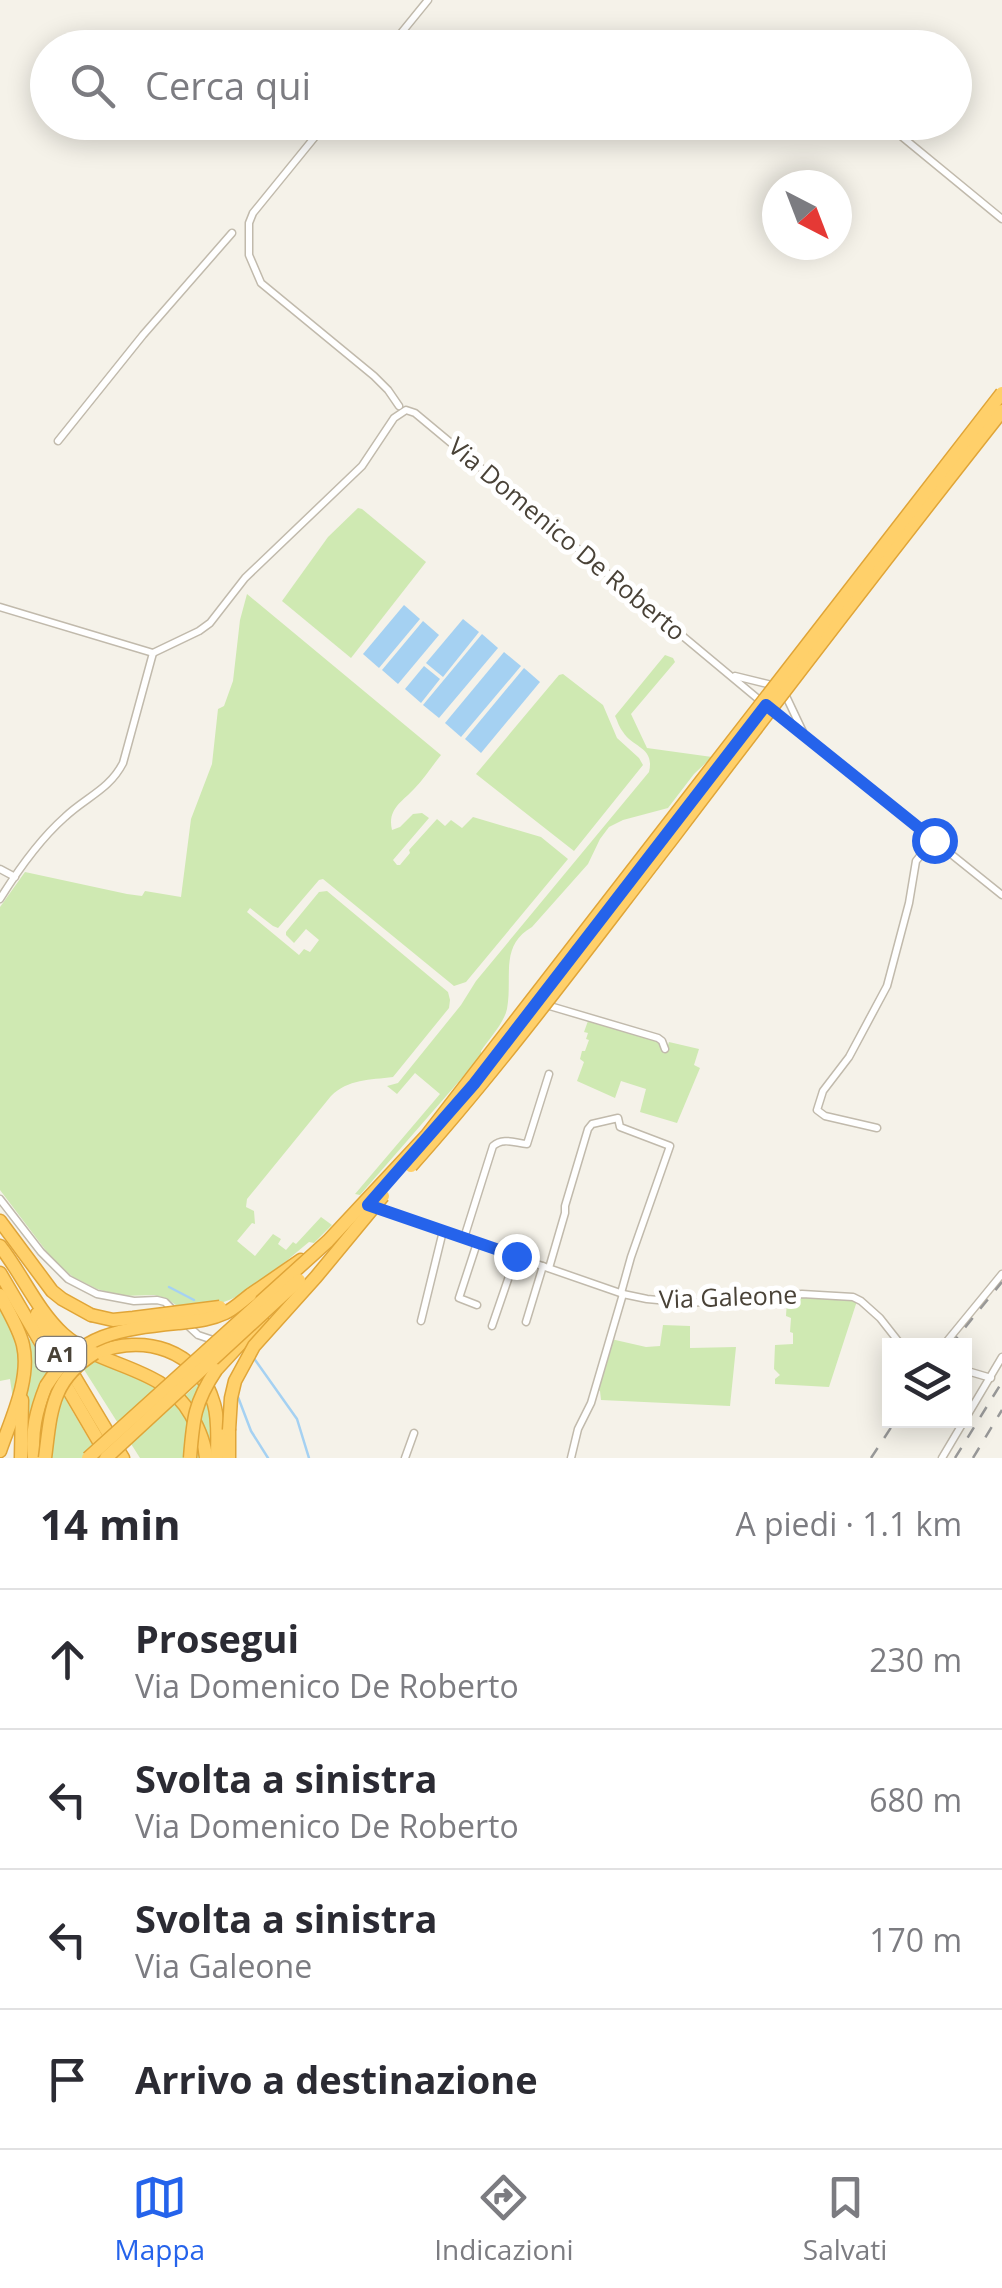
<!DOCTYPE html>
<html lang="it">
<head>
<meta charset="utf-8">
<style>
	body { margin:0; font-family:"Open Sans",sans-serif; background:#f7f7f7; color:#2b2b33 }
	.controls { position:absolute; right:30px; bottom:30px; display:grid; overflow:hidden; border-radius:0px; box-shadow:0 5px 25px #0003 }
	.controls button { width:90px; height:90px; display:grid; place-items:center; padding:0; border:0; border-bottom:2px solid #e1e1e2; background:#fff; color:#2b2b33; font:50px sans-serif }
	.compass { position:absolute; left:762px; top:170px; width:90px; height:90px; border-radius:50%; background:#fff; box-shadow:0 5px 25px #0003; rotate:138deg }
	.stop { position:absolute; width:30px; height:30px; margin:-22px; border:8px solid #2563eb; border-radius:50%; background:#fff }
	.stop.end { background:#2563eb; border-color:#fff; box-shadow:0 2px 10px #0008 }
	.list { margin:0; padding:0; list-style:none }
	h2 { display:flex; justify-content:space-between; align-items:center; height:130px; margin:0; padding:0 40px; font-size:42px }
	h2 small { font-size:32px; font-weight:400; color:#7c7c81 }
	.list li { display:grid; grid-template-columns:65px 1fr auto; gap:30px; align-items:center; box-sizing:border-box; height:140px; padding:0 40px; border-top:2px solid #e1e1e2 }
	.list b { display:block; font-size:38px; white-space:nowrap }
	.list p { margin:0; font-size:32px; white-space:nowrap; color:#7c7c81 }
	.list em { font-size:32px; font-style:normal; color:#7c7c81 }
	.icon { flex:none; width:55px; height:55px; fill:none; stroke:currentColor; stroke-width:2; stroke-linecap:round; stroke-linejoin:round }
	.map { position:relative; flex:none; width:1002px; height:1458px; overflow:hidden }
	.search { position:absolute; background:#fff; box-shadow:0 5px 25px #0003; left:30px; right:30px; top:30px; height:110px; display:flex; align-items:center; gap:25px; box-sizing:border-box; padding:0 35px; border-radius:55px; color:#7c7c81; font-size:38px }
	.sheet { height:690px; background:#fff }
	nav { display:flex; justify-content:space-around; align-items:center; box-sizing:border-box; height:140px; border-top:2px solid #e1e1e2; background:#fff; font-size:28px; color:#7c7c81 }
	nav a { display:grid; justify-items:center; gap:5px }
	nav .on { color:#2563eb }
	.map>svg:first-child { display:block }
	.green { fill:#cfe9b2 }
	.water { fill:#a5d1f2 }
	.lines { fill:none; stroke-linecap:round; stroke-linejoin:round }
	.stream { stroke:#a5d1f2; stroke-width:2.5 }
	.street-casing { stroke:#c1baac; stroke-width:9 }
	.highway-casing { stroke:#e0a538; stroke-width:15 }
	.street { stroke:#fff; stroke-width:6 }
	.highway { stroke:#ffd06a; stroke-width:12 }
	.rail { stroke:#989898; stroke-width:2.5; stroke-dasharray:12 12; stroke-linecap:butt }
	.highway-bridge-casing { stroke:#e0a538; stroke-width:15; stroke-linecap:butt }
	.highway-bridge { stroke:#ffd06a; stroke-width:12 }
	.route { stroke:#2563eb; stroke-width:12 }
	.labels { text-anchor:middle; stroke-width:10; stroke-linejoin:round; paint-order:stroke }
	.shield { fill:#fff; stroke:#807b73; stroke-width:2.5 }
	.shield-label { font-size:22px; font-weight:bold; fill:#494237 }
	.street-label { font-size:25px; fill:#494237; stroke:#fff }
</style>
</head>
<body>
<div class="map">
<svg width="1002" height="1458" viewBox="0 0 1002 1458">
	<rect width="100%" height="100%" fill="#f5f2e9"/>
	<!-- green -->
	<g class="green">
		<polygon points="358,508 362,509 426,562 351,658 282,601 328,537"/>
		<path d="M247,594L441,755C432,766 424,779 414,789C402,802 387,809 392,830L400,827L413,814L422,813L429,818L393,860L397,865H400L410,853L409,850L437,819L445,826L451,820L462,828L473,817L541,837L568,859L466,982L454,986L323,879L319,880L278,928L273,926L250,908L247,912L299,955L304,949L310,952L319,940L306,929L294,943L286,935V932L319,892L327,891L448,992L450,1000L449,1008L393,1077C370,1080 348,1079 331,1096L247,1199L246,1207L254,1211L255,1224L252,1223L237,1241L255,1256L273,1234L281,1239L278,1244L286,1250L293,1242L296,1244L321,1217L332,1225L314,1243L309,1242C280,1265 250,1297 213,1305C202,1307 190,1307 180,1308L166,1298L154,1295L121,1296L97,1289L73,1277L53,1260L0,1190V907L25,872L127,894L142,896L145,891L181,897L191,819L212,764L218,709L224,706L233,681L240,620Z"/>
		<path d="M665,655L673,658L675,662L631,714L647,748L712,757L694,774L668,808L623,820L609,827L600,839L588,864L532,927C499,946 513,977 507,1009C504,1023 489,1039 481,1051V1056L360,1195L355,1194L440,1094L415,1073L397,1094L387,1086L398,1083L461,1005L476,981L649,772C655,747 633,748 623,732C619,727 618,722 615,716Z"/>
		<polygon points="563,674 603,705 617,738 639,758 643,765 574,851 476,774 559,675"/>
		<polygon points="588,1021 658,1042 662,1044 661,1050 666,1051 669,1042 699,1049 694,1065 700,1068 677,1123 640,1112 646,1089 621,1081 615,1098 577,1081 584,1062 580,1059 582,1051 585,1051 589,1040 586,1039 588,1033 584,1032"/>
		<polygon points="806,1297 857,1301 829,1387 775,1384 775,1379 780,1375 774,1369 775,1345 793,1344 793,1333 790,1332 791,1318 786,1316 787,1300"/>
		<polygon points="0,1299 16,1335 21,1357 13,1400 10,1379 0,1381"/>
		<polygon points="663,1325 690,1326 690,1348 736,1347 730,1406 601,1400 600,1391 597,1389 611,1339 646,1347 660,1346"/>
		<polygon points="24,1339 30,1339 100,1458 24,1458 27,1374"/>
		<path d="M62,1341C100,1365 143,1375 178,1402L200,1382L209,1402L214,1458H140L83,1368Z"/>
	</g>
	<!-- water -->
	<g class="water">
		<polygon points="404,605 420,619 379,668 363,654"/>
		<polygon points="463,619 479,632 443,677 426,663"/>
		<polygon points="423,621 439,635 398,684 382,670"/>
		<polygon points="482,634 498,648 439,718 423,705"/>
		<polygon points="504,652 521,666 461,737 445,723"/>
		<polygon points="424,666 440,679 421,703 405,689"/>
		<polygon points="524,668 540,682 481,753 465,739"/>
	</g>
	<g class="lines">
		<!-- stream -->
		<g class="stream">
			<polyline points="169,1287 194,1300"/>
			<polyline points="253,1357 297,1419 309,1458"/>
			<polyline points="238,1397 251,1431 268,1458"/>
		</g>
		<defs>
			<g id="street">
				<polyline points="389,48 428,0"/>
				<polyline points="327,122 253,213 249,223 249,255 261,283 374,376 388,390 399,406"/>
				<polyline points="895,131 1002,219"/>
				<polyline points="58,441 143,335 232,233"/>
				<polyline points="0,607 153,653"/>
				<polyline points="153,653 199,631 210,623 245,578 362,466 394,418 406,410 415,413 763,703"/>
				<polyline points="735,676 776,686"/>
				<polyline points="785,694 803,732"/>
				<polyline points="773,711 1002,895"/>
				<polyline points="0,869 15,877"/>
				<path d="M0,899C18,870 39,840 65,817C86,797 109,790 123,763L153,653"/>
				<polyline points="543,1004 658,1038 662,1041 665,1049"/>
				<polyline points="877,1128 825,1116 817,1110 823,1091 849,1057 887,986 909,903 916,861 933,840"/>
				<polyline points="0,1199 41,1252 68,1279 97,1294 134,1301 157,1300 165,1302 173,1310"/>
				<polyline points="375,1208 623,1294 647,1299 690,1303 802,1294 853,1297 861,1301 880,1318 902,1346"/>
				<path d="M464,1238L493,1146C503,1137 515,1143 527,1144L549,1074"/>
				<polyline points="549,1268 565,1213 565,1206 588,1129 592,1124 618,1118 620,1127 670,1146 631,1257 621,1293"/>
				<polyline points="477,1305 459,1298 477,1243"/>
				<polyline points="421,1321 443,1231"/>
				<polyline points="526,1322 543,1266"/>
				<polyline points="185,1323 198,1335 216,1341"/>
				<polyline points="492,1326 516,1256"/>
				<polyline points="943,1346 1002,1274"/>
				<polyline points="964,1370 991,1378"/>
				<polyline points="405,1458 414,1433"/>
				<polyline points="571,1458 578,1429 591,1403 623,1294"/>
				<polyline points="942,1458 1002,1357"/>
			</g>
			<g id="highway">
				<polyline points="0,1221 52,1291 62,1299 91,1315"/>
				<path d="M0,1246C22,1274 37,1310 63,1334C102,1369 163,1365 191,1415C199,1429 205,1442 206,1458"/>
				<polyline points="0,1273 105,1452"/>
				<path d="M0,1295C8,1311 19,1328 23,1345C31,1379 11,1419 0,1451"/>
				<polyline points="250,1295 301,1260"/>
				<polyline points="37,1314 123,1458"/>
				<path d="M95,1353C144,1334 198,1348 214,1404C219,1421 217,1440 217,1458"/>
				<polyline points="216,1370 262,1320"/>
				<polyline points="21,1458 22,1400"/>
				<path d="M34,1458C31,1432 36,1411 46,1386"/>
				<polyline points="229,1458 229,1430"/>
			</g>
		</defs>
		<!-- street casing -->
		<use href="#street" class="street-casing"/>
		<!-- highway casing -->
		<use href="#highway" class="highway-casing"/>
		<!-- street -->
		<use href="#street" class="street"/>
		<!-- highway -->
		<use href="#highway" class="highway"/>
		<!-- rail -->
		<g class="rail">
			<polyline points="950,1346 1002,1282"/>
			<polyline points="871,1458 896,1420"/>
			<polyline points="955,1458 1002,1382"/>
			<polyline points="973,1458 1002,1410"/>
		</g>
		<defs>
			<g id="highway-bridge">
				<path d="M411,1166C504,1062 587,949 672,839C781,695 891,552 1002,411"/>
				<polyline points="91,1315 113,1320 133,1318 220,1307"/>
				<path d="M46,1386C79,1333 121,1329 179,1323C195,1321 210,1320 225,1313C234,1309 242,1301 250,1295"/>
				<polyline points="229,1430 231,1398 235,1381 254,1346 316,1277 383,1196"/>
				<path d="M45,1458C51,1411 51,1380 95,1353"/>
				<polyline points="88,1458 328,1241 427,1135 1002,393"/>
				<polyline points="106,1458 299,1280"/>
				<path d="M190,1458C193,1420 194,1403 216,1370"/>
			</g>
		</defs>
		<!-- highway-bridge casing -->
		<use href="#highway-bridge" class="highway-bridge-casing"/>
		<!-- highway-bridge -->
		<use href="#highway-bridge" class="highway-bridge"/>
	</g>
	<g class="lines">
		<!-- route -->
		<polyline class="route" points="516,1256 368,1205 474,1084 766,705 934,840"/>
	</g>
	<g class="labels">
		<!-- shield labels -->
		<rect class="shield" x="36" y="1337" width="50" height="34" rx="8"/>
		<g class="shield-label">
			<text x="61" y="1362">A1</text>
		</g>
		<!-- street labels -->
		<g class="street-label">
			<text transform="translate(567 539) rotate(40)" y="9">Via Domenico De Roberto</text>
			<text transform="translate(728 1297) rotate(-2)" y="9">Via Galeone</text>
		</g>
	</g>
</svg>
<div class="controls">
<button><svg class="icon" aria-label="layers" viewBox="0 0 24 24"><path d="M12 4l9 5-9 5-9-5zM3 14l9 5 9-5"/></svg></button>
</div>
<svg class="compass" viewBox="-18 -18 36 36"><path d="M0-13l5 13h-10z" fill="#e53935"/><path d="M0 13l5-13h-10z" fill="#7c7c81"/></svg>
<div class="stop" style="left:934px;top:840px"></div>
<div class="stop end" style="left:516px;top:1256px"></div>
<div class="search"><svg class="icon" aria-label="search" viewBox="0 0 24 24"><circle cx="10" cy="10" r="6"/><path d="M15 15l6 6"/></svg>Cerca qui</div>
</div>
<section class="sheet">
<h2>14 min<small>A piedi · 1.1 km</small></h2>
<ul class="list">
<li><svg class="icon" aria-label="ahead" viewBox="0 0 24 24"><path d="M12 20V5M6 11l6-6 6 6"/></svg><div><b>Prosegui</b><p>Via Domenico De Roberto</p></div><em>230 m</em></li>
<li><svg class="icon" aria-label="left" viewBox="0 0 24 24"><path d="M17 20v-9H6M10 6l-5 5 5 5"/></svg><div><b>Svolta a sinistra</b><p>Via Domenico De Roberto</p></div><em>680 m</em></li>
<li><svg class="icon" aria-label="left" viewBox="0 0 24 24"><path d="M17 20v-9H6M10 6l-5 5 5 5"/></svg><div><b>Svolta a sinistra</b><p>Via Galeone</p></div><em>170 m</em></li>
<li><svg class="icon" aria-label="arrive" viewBox="0 0 24 24"><path d="M6 21V4h12l-3 4 3 4H6"/></svg><div><b>Arrivo a destinazione</b></div></li>
</ul>
</section>
<nav>
<a class="on"><svg class="icon" aria-label="map" viewBox="0 0 24 24"><path d="M3 6l6-2 6 2 6-2v14l-6 2-6-2-6 2zM9 4v14M15 6v14"/></svg>Mappa</a>
<a><svg class="icon" aria-label="directions" viewBox="0 0 24 24"><path d="M12 3l9 9-9 9-9-9zM9 14v-3h6M13 9l2 2-2 2"/></svg>Indicazioni</a>
<a><svg class="icon" aria-label="saved" viewBox="0 0 24 24"><path d="M7 4h10v16l-5-4-5 4z"/></svg>Salvati</a>
</nav>
</body>
</html>
